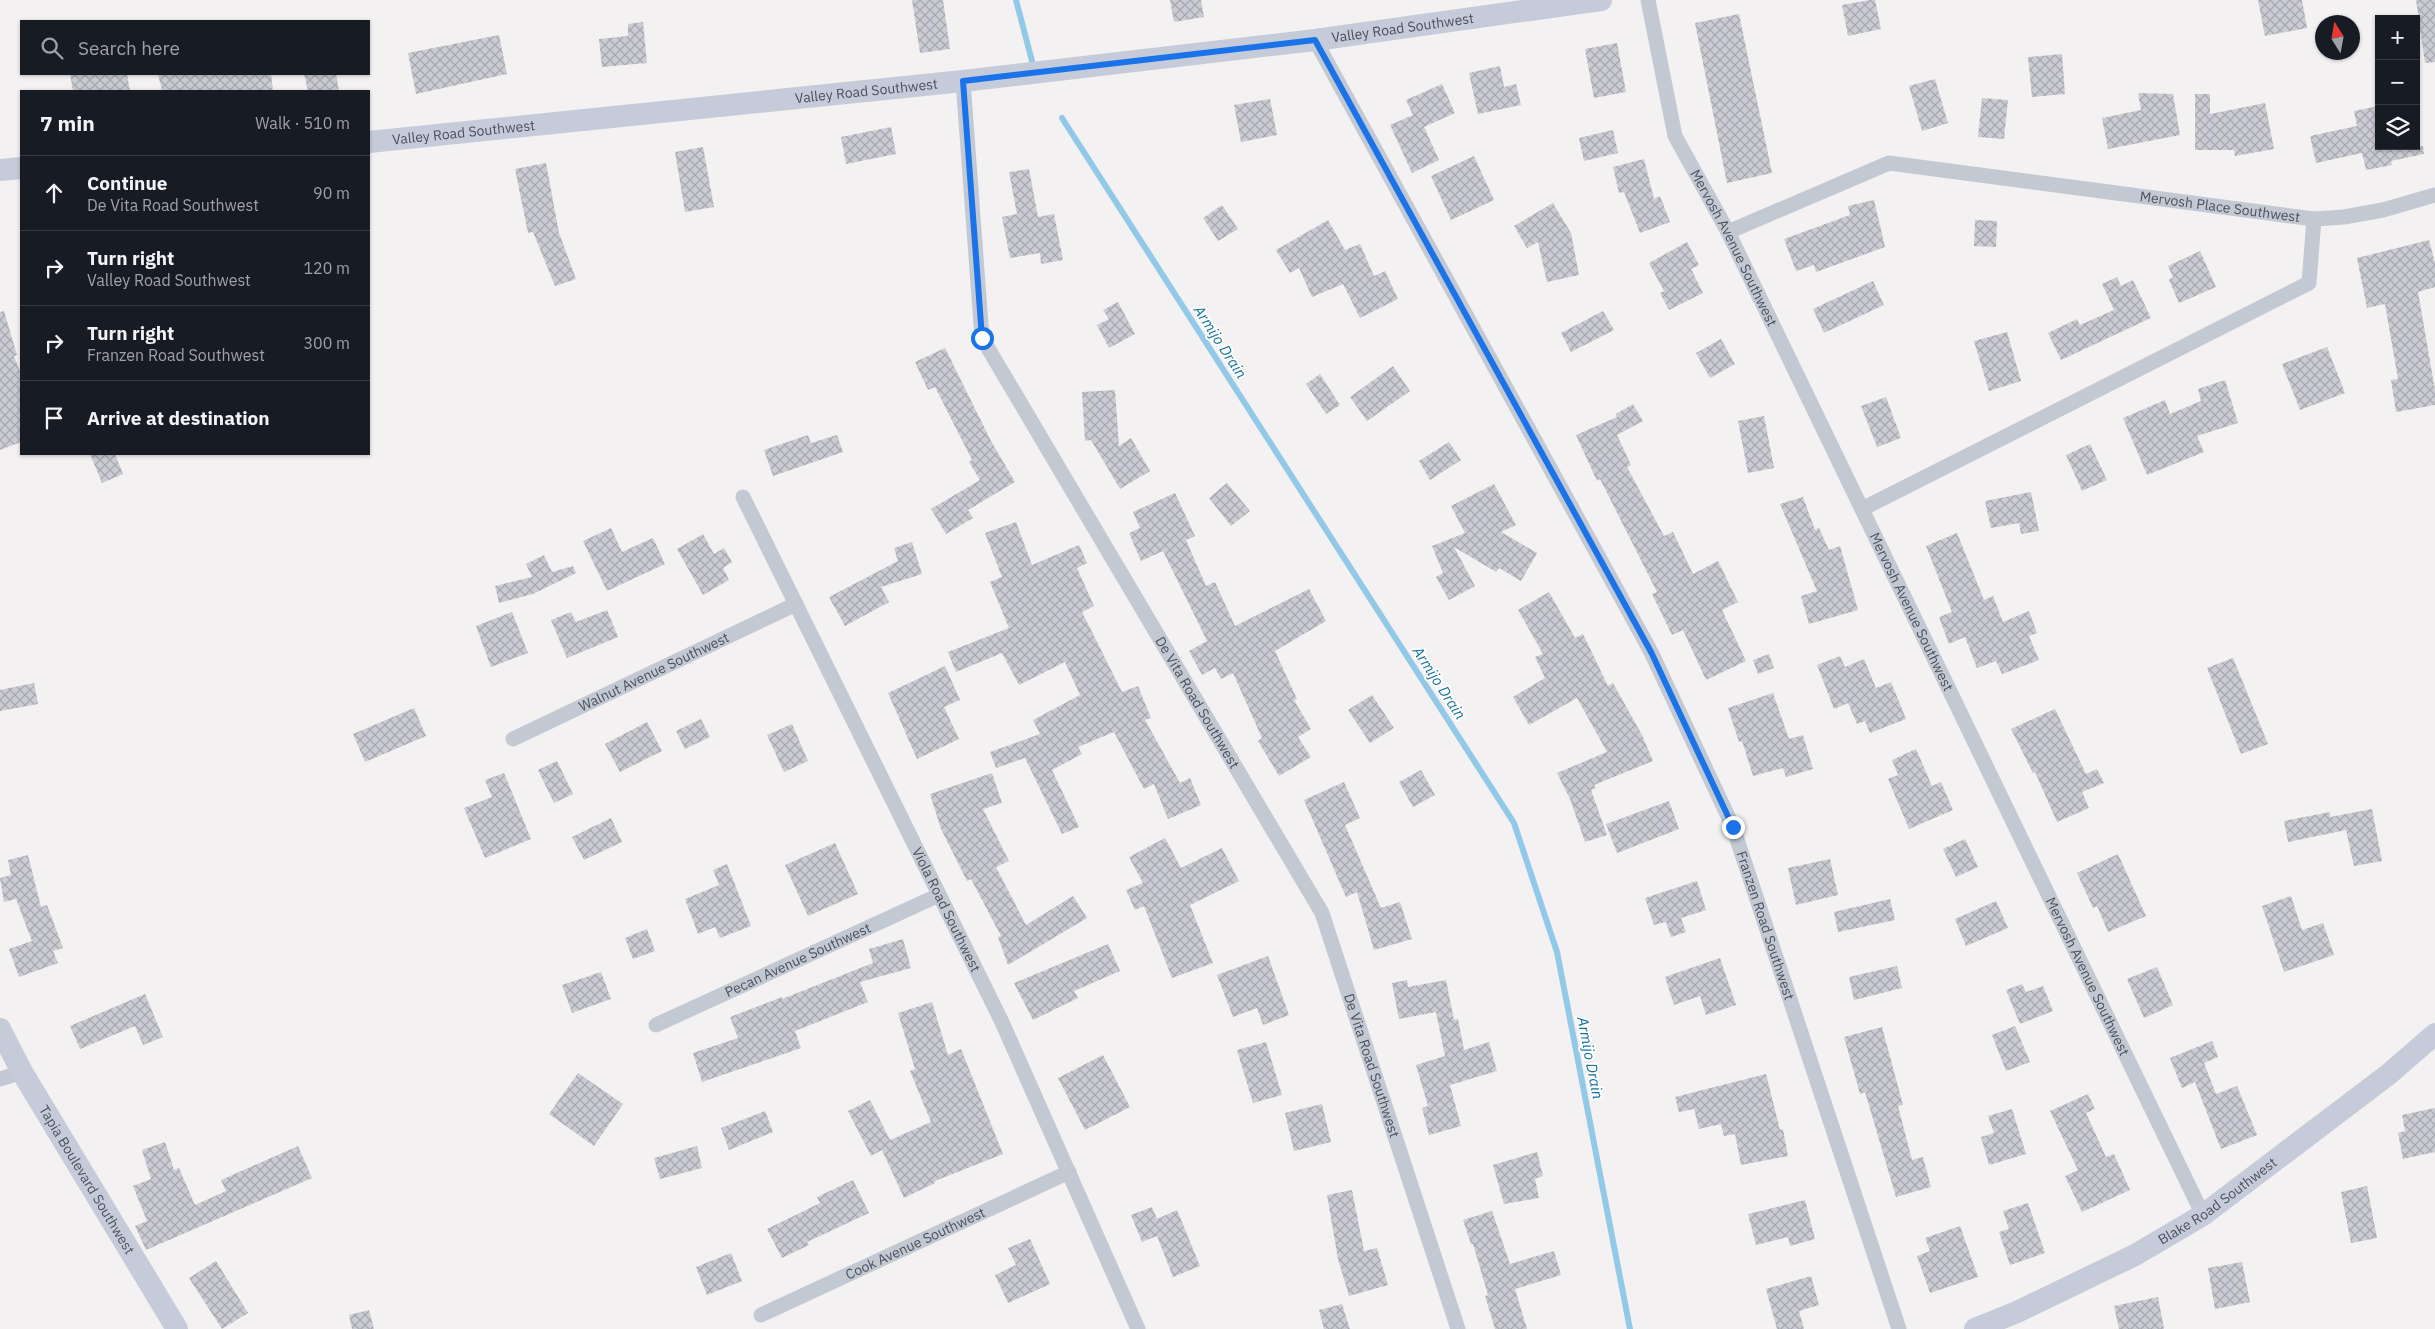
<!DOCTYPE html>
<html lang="en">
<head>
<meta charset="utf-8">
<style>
	body { margin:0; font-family:"IBM Plex Sans",sans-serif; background:#242831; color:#f1f3f6 }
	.controls { position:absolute; right:15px; top:15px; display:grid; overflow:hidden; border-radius:0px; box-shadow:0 1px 4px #0004 }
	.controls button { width:45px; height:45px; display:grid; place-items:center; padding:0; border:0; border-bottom:1px solid #363941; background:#171b24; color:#f1f3f6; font:25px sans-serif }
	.compass { position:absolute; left:2315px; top:15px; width:45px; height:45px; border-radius:50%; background:#171b24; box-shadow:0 1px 4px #0004; rotate:349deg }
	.stop { position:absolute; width:15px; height:15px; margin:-11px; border:4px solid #1a73e8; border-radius:50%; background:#fff }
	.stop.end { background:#1a73e8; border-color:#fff; box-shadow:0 1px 5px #0008 }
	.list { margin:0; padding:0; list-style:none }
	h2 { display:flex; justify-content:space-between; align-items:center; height:65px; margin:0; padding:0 20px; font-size:21px }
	h2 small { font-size:16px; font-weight:400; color:#9ea1a6 }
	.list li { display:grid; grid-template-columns:32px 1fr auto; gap:15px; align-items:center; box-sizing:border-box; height:75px; padding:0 20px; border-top:1px solid #363941 }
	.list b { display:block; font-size:19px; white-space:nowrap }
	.list p { margin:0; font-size:16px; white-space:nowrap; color:#9ea1a6 }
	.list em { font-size:16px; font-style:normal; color:#9ea1a6 }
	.icon { flex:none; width:28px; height:28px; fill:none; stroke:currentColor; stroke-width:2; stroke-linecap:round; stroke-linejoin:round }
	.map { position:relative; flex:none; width:2435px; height:1329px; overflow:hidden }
	.search { position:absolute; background:#171b24; box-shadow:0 1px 4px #0004; left:20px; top:20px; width:350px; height:55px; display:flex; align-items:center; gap:12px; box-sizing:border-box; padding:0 18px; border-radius:0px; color:#9ea1a6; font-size:19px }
	.panel { position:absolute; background:#171b24; box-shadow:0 1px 4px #0004; left:20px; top:90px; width:350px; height:365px; border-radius:0px }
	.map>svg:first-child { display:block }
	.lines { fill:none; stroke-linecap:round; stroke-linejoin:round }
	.stream { stroke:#92c9e8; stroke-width:6 }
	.building { fill:url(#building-cross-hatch) }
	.street { stroke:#c3c9d2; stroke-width:15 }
	.secondary { stroke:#c5cbd8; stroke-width:22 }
	.route { stroke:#1a73e8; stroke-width:6 }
	.labels { text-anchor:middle; stroke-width:4; stroke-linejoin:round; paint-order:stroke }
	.street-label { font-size:14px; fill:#4a515e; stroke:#fff }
	.water-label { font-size:15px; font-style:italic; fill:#1471a6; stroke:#fff }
</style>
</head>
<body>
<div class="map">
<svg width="2435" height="1329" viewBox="0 0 2435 1329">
	<defs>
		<pattern id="building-cross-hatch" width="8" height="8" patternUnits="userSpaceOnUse" patternTransform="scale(1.25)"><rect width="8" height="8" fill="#cbccd3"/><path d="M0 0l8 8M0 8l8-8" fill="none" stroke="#a7a8ae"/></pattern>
	</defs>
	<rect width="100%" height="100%" fill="#f3f1f1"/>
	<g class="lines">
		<!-- stream -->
		<g class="stream">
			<polyline points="1016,0 1032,61"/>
			<polyline points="1062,118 1514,823 1557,952 1630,1329"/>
		</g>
	</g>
	<!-- building -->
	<g class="building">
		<polygon points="912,0 943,0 950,49 920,53"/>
		<polygon points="1170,0 1201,0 1204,17 1174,22"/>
		<polygon points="1870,0 1875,0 1881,29 1848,36 1842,5"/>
		<polygon points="2258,0 2302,0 2307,28 2265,36"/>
		<polygon points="2416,0 2435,0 2435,62 2425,63"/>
		<polygon points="1739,14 1772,173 1727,183 1695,23"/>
		<polygon points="643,22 647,63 602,67 599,39 628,36 628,24"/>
		<polygon points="499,35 507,74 416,94 408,53"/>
		<polygon points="1617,43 1626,92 1594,98 1585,49"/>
		<polygon points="2062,54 2065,94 2032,97 2028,57"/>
		<polygon points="1500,66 1504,87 1516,84 1521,105 1478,114 1469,73"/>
		<polygon points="70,74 127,74 130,91 73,91"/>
		<polygon points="158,74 271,74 273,91 162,91"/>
		<polygon points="304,74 336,74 339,91 308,91"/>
		<polygon points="1935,79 1948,123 1922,131 1909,86"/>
		<polygon points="1442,84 1455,113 1424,127 1439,160 1412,173 1390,125 1413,115 1406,100"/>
		<polygon points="2138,93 2173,94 2180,135 2108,149 2102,118 2141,110"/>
		<polygon points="2195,94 2210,94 2210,114 2265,103 2274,149 2235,156 2234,150 2195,150"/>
		<polygon points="1982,98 2008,100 2004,139 1978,137"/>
		<polygon points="1270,99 1277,135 1241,142 1234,105"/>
		<polygon points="2379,106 2379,146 2423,146 2424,154 2391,161 2392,165 2366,170 2362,153 2316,163 2310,136 2357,126 2354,111"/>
		<polygon points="891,127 896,154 846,164 841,137"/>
		<polygon points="1613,130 1618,153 1584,161 1579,138"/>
		<polygon points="703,147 714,207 685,212 675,152"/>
		<polygon points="1474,156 1494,200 1451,220 1431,176"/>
		<polygon points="1644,159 1654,199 1660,196 1670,222 1640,233 1624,192 1619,193 1613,167"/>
		<polygon points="546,163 559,233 576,279 555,286 533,232 528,233 515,169"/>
		<polygon points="1029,169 1038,217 1054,214 1063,260 1041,264 1040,253 1010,258 1002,217 1017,214 1009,172"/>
		<polygon points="1874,200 1885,247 1816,272 1814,265 1796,271 1784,239 1850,215 1848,206"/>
		<polygon points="1553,203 1571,233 1579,275 1547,282 1538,242 1527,248 1514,226"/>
		<polygon points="1222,205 1238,229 1218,241 1203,218"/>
		<polygon points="1328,220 1345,250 1360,244 1374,276 1385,271 1398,299 1360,318 1343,284 1312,297 1299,268 1290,273 1276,250"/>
		<polygon points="1975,220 1997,221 1996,247 1974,246"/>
		<polygon points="2429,240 2435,263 2435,287 2418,292 2435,390 2435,405 2396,412 2391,380 2398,379 2385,304 2367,308 2357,258"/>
		<polygon points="1687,242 1699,265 1691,269 1703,293 1669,310 1660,293 1664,291 1649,263"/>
		<polygon points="2200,251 2216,287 2179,303 2169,280 2173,277 2168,266"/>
		<polygon points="2117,277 2121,286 2133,280 2151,318 2061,360 2048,333 2077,319 2080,325 2114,310 2102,284"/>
		<polygon points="1873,281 1884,305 1824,333 1813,309"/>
		<polygon points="1118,302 1135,334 1109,348 1097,325 1109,319 1103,310"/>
		<polygon points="4,311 17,355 14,356 21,374 21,442 0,450 0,312"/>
		<polygon points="1603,311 1614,330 1571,352 1561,333"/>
		<polygon points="2007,332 2021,381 1989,391 1974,341"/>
		<polygon points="1721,339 1735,364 1710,378 1696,353"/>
		<polygon points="2327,347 2345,393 2300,410 2282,364"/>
		<polygon points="945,348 991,441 1015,482 968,510 973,518 946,534 931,509 980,480 969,462 972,460 935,387 928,390 915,362"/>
		<polygon points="1393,366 1410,391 1367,421 1350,397"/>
		<polygon points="1320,374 1340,405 1326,414 1306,384"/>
		<polygon points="2225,380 2238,423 2197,436 2204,452 2147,475 2123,418 2165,400 2170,414 2201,401 2198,389"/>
		<polygon points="1115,390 1119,446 1131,438 1150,471 1120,489 1091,440 1085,441 1082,392"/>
		<polygon points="1886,397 1901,438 1877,447 1861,406"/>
		<polygon points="1633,404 1643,421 1617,435 1631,465 1627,467 1664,536 1673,532 1693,574 1718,561 1738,602 1722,610 1746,661 1706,680 1683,630 1672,635 1652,594 1657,592 1600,479 1597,481 1576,435 1617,417 1616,414"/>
		<polygon points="1764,416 1774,468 1748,473 1738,421"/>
		<polygon points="808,435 811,443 837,435 843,452 773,476 764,450"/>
		<polygon points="1449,442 1461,460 1430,480 1419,461"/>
		<polygon points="2090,444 2107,480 2082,491 2066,455"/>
		<polygon points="90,454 115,454 123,474 102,483"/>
		<polygon points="1227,483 1250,511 1231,526 1209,498"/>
		<polygon points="1494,484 1516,525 1501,532 1537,553 1521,581 1499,568 1496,572 1454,547 1475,586 1449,600 1436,577 1443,573 1432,546 1465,533 1451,506"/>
		<polygon points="2031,492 2039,531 2021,534 2019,523 1991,528 1985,501"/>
		<polygon points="1175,493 1195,536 1186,540 1206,586 1215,582 1235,626 1309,589 1326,621 1275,651 1297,699 1294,700 1311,729 1298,737 1311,757 1279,776 1258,741 1262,738 1233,673 1221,679 1215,668 1202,675 1189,651 1207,641 1163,551 1141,561 1129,533 1140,528 1133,512"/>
		<polygon points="1803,497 1815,530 1819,528 1829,550 1840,546 1858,610 1809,624 1801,596 1817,591 1780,504"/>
		<polygon points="1016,522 1032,565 1079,545 1087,563 1077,568 1094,606 1082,612 1122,692 1138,686 1151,718 1145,720 1180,783 1190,778 1201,805 1168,819 1154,784 1144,789 1114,732 1078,747 1082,754 1052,770 1079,827 1062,834 1025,758 996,768 990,752 1040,734 1033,720 1080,695 1065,662 1019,685 1002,653 956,672 948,652 1009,628 990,582 1002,577 985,533"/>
		<polygon points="611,528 622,552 653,538 665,564 607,591 583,541"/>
		<polygon points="1957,533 1984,600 1993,596 2003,622 2029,611 2037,633 2029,636 2039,660 2002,674 1996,661 1977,668 1965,637 1949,644 1939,617 1952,612 1926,546"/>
		<polygon points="703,534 714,554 724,548 732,562 723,568 729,580 703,595 677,549"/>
		<polygon points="912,542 922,574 881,587 889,602 845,626 829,597 898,561 894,548"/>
		<polygon points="544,555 552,572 573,566 576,573 533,594 499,603 495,586 532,577 526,564"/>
		<polygon points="1549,592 1575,638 1583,634 1608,686 1613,683 1642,735 1653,761 1594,785 1596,788 1591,790 1607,835 1585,842 1570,799 1557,773 1607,752 1577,698 1529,725 1513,697 1545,678 1535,657 1543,654 1518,610"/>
		<polygon points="607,610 618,637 567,658 551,620 571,612 576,622"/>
		<polygon points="512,612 528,653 491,667 476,626"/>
		<polygon points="1769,654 1774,668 1758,674 1753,660"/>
		<polygon points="1840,656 1845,667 1864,659 1876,688 1891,682 1906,719 1870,733 1865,721 1857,724 1848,703 1834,709 1817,665"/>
		<polygon points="2233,658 2268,744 2241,754 2207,668"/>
		<polygon points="945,666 960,700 944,707 959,739 917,759 888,693"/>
		<polygon points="34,683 38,704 0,711 0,690"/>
		<polygon points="1773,693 1789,739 1803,735 1813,769 1786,777 1783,768 1753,776 1742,741 1739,742 1728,708"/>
		<polygon points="1372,695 1394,728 1370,743 1348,710"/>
		<polygon points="414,708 426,736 365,762 353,734"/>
		<polygon points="2055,709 2086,774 2097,769 2104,783 2082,792 2089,808 2057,822 2035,772 2033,773 2011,729"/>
		<polygon points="701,719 710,737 685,749 676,731"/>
		<polygon points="647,722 662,751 620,772 605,744"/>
		<polygon points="792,724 808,761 784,772 767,735"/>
		<polygon points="1916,749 1932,786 1941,782 1953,810 1909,829 1888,779 1898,775 1892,760"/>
		<polygon points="557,761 573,794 554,803 538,770"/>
		<polygon points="1421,770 1435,795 1413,807 1399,782"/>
		<polygon points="504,773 531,839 485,858 464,808 492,797 485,780"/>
		<polygon points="992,773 1002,803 983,809 1009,861 996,867 1026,925 1073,896 1087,918 1008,965 998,937 1001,936 971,879 967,881 941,829 930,794"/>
		<polygon points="1344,782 1360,818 1345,825 1381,908 1400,902 1412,939 1374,950 1357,892 1346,897 1304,800"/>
		<polygon points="1669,801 1679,829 1617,853 1606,824"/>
		<polygon points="2372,809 2382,861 2354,866 2346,830 2288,842 2284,821 2330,812 2330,817"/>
		<polygon points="611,818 622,842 584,860 572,837"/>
		<polygon points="1165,838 1181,868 1222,848 1239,881 1190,905 1213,963 1172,978 1144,906 1135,910 1126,890 1143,883 1129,857"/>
		<polygon points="1965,839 1978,867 1956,877 1943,849"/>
		<polygon points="835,843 858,894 808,916 785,865"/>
		<polygon points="2118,854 2146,916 2108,932 2097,906 2093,908 2077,873"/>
		<polygon points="28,855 41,907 47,905 63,948 53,951 58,963 19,977 9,949 32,941 16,899 4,902 0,878 11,875 8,860"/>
		<polygon points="1830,859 1838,895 1796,905 1788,868"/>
		<polygon points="727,864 751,926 720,938 715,927 698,934 685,899 719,885 713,870"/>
		<polygon points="1697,881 1706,910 1681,918 1686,932 1671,937 1666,922 1654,925 1645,898"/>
		<polygon points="2291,896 2302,930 2323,923 2334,955 2284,972 2262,906"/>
		<polygon points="1890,899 1895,920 1838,932 1834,912"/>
		<polygon points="1996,901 2008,928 1966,946 1955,919"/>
		<polygon points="647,929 655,951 633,959 625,938"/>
		<polygon points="903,939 911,968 860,982 868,1002 795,1031 801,1048 702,1082 693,1053 738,1038 730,1017 782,997 782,999 873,963 869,949"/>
		<polygon points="1108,944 1120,971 1074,991 1078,998 1033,1020 1014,983"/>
		<polygon points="1268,956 1289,1015 1263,1025 1257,1008 1233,1017 1217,975"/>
		<polygon points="1720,958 1736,1005 1706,1015 1700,996 1674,1005 1665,977"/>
		<polygon points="1897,966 1902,988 1854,1000 1849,977"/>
		<polygon points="2157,967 2173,1005 2144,1018 2127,979"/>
		<polygon points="601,972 611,999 572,1013 562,985"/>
		<polygon points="1407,980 1408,987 1446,980 1454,1020 1458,1019 1464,1050 1489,1042 1497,1071 1450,1085 1461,1126 1429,1135 1422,1108 1428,1106 1416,1065 1445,1056 1436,1012 1399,1019 1392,983"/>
		<polygon points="2022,984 2026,992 2043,986 2053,1011 2020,1024 2006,990"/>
		<polygon points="145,994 163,1037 143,1045 135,1026 80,1049 70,1026"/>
		<polygon points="932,1002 948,1055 961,1049 1003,1154 935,1181 935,1183 904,1198 882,1150 871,1156 848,1111 870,1100 890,1140 931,1122 910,1071 915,1069 898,1013"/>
		<polygon points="2015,1026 2030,1062 2006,1071 1992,1035"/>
		<polygon points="1882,1027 1903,1105 1898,1106 1912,1160 1923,1157 1931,1187 1896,1197 1865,1092 1860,1094 1844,1037"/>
		<polygon points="2212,1041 2218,1057 2204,1063 2216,1094 2237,1086 2257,1135 2221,1149 2195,1082 2182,1088 2170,1058"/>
		<polygon points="1266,1042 1282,1095 1253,1103 1237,1050"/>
		<polygon points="1103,1055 1130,1107 1085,1130 1058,1078"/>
		<polygon points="578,1073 623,1104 594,1146 549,1114"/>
		<polygon points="1766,1074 1780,1130 1783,1129 1788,1156 1741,1165 1735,1134 1724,1136 1721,1124 1699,1129 1694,1109 1679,1112 1675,1097"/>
		<polygon points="2088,1094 2095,1109 2086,1113 2106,1157 2114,1154 2130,1190 2082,1212 2065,1176 2078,1170 2050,1111"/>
		<polygon points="1322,1104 1331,1142 1294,1151 1285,1113"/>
		<polygon points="2435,1108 2435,1152 2403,1159 2398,1133 2405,1131 2402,1115"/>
		<polygon points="2012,1109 2026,1154 1989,1165 1981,1137 1994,1133 1988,1116"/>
		<polygon points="765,1111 773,1132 729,1150 721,1128"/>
		<polygon points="165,1142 174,1170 179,1168 195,1205 226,1191 221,1180 298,1146 312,1178 146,1250 135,1226 147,1221 133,1186 151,1179 142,1150"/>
		<polygon points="697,1146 702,1168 660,1179 654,1158"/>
		<polygon points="1537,1152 1543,1176 1535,1179 1539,1198 1504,1204 1493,1165"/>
		<polygon points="853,1180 869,1213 807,1242 809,1245 782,1258 767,1229 820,1203 817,1197"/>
		<polygon points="2367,1186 2377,1238 2351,1243 2341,1192"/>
		<polygon points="1352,1190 1364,1251 1377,1248 1388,1285 1349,1296 1338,1259 1327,1195"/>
		<polygon points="1805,1200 1815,1239 1790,1246 1788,1237 1756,1245 1748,1214"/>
		<polygon points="2028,1203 2045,1253 2010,1265 1999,1232 2009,1229 2003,1211"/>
		<polygon points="1152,1207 1157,1219 1177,1210 1200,1266 1173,1277 1157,1236 1142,1242 1131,1215"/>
		<polygon points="1492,1211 1510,1264 1554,1251 1561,1275 1515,1289 1527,1329 1495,1329 1485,1296 1488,1295 1473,1244 1471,1244 1463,1220"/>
		<polygon points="1960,1226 1978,1277 1930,1293 1917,1256 1930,1251 1925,1238"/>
		<polygon points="1030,1239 1050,1284 1008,1303 995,1275 1016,1265 1008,1248"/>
		<polygon points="731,1253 742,1281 707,1295 696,1267"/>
		<polygon points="216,1261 248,1313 222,1329 189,1278"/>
		<polygon points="2242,1262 2250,1302 2215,1309 2208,1268"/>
		<polygon points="1811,1276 1819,1305 1799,1311 1804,1329 1777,1329 1766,1289"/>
		<polygon points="2158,1297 2164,1329 2119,1329 2114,1306"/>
		<polygon points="1342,1304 1350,1329 1324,1329 1319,1310"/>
		<polygon points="369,1310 374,1329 352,1329 349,1315"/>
	</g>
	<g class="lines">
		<!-- street -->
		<g class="street">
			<path id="s1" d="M1648,0L1675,136L1728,232L2203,1215"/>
			<path id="s2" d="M1315,40L1651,652L1733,827L1899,1329"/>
			<path id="s3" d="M963,81L982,338L1322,913L1458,1329"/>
			<polyline points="2314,219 2344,217 2383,210 2435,195"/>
			<path id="s4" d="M1728,232L1889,163L2314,219L2309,283L1862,509"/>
			<path id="s5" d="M743,497L1001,1020L1138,1329"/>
			<path id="s6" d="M513,739L796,604"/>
			<path id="s7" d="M656,1025L939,895"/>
			<polyline points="0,1079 22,1072"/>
			<path id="s8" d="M761,1315L1069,1172"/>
		</g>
		<!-- secondary -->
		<g class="secondary">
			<path id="s9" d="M369,142L963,81L1315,40L1601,0"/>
			<polyline points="0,170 21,168"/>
			<path id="s10" d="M0,1029L22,1072L177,1329"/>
			<path id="s11" d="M1975,1329L2017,1312L2135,1255L2203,1215L2389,1074L2435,1034"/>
		</g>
	</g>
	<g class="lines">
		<!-- route -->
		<polyline class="route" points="982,338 963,81 1315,40 1651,652 1733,827"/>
	</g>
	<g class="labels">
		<!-- street labels -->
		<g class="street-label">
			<text dy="5" stroke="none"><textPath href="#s9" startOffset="1040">Valley Road Southwest</textPath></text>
			<text dy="5" stroke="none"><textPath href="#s9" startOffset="500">Valley Road Southwest</textPath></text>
			<text dy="5" stroke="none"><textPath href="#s9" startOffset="95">Valley Road Southwest</textPath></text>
			<text dy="5" stroke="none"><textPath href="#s4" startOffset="509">Mervosh Place Southwest</textPath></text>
			<text dy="5" stroke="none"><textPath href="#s1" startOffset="265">Mervosh Avenue Southwest</textPath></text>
			<text dy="5" stroke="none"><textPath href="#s1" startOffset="670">Mervosh Avenue Southwest</textPath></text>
			<text dy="5" stroke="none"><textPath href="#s6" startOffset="156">Walnut Avenue Southwest</textPath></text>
			<text dy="5" stroke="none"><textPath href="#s3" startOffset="681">De Vita Road Southwest</textPath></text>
			<text dy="5" stroke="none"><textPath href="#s5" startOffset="460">Viola Road Southwest</textPath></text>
			<text dy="5" stroke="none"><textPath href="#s2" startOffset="995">Franzen Road Southwest</textPath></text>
			<text dy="5" stroke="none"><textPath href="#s7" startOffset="156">Pecan Avenue Southwest</textPath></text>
			<text dy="5" stroke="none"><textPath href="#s1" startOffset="1075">Mervosh Avenue Southwest</textPath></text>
			<text dy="5" stroke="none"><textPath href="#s3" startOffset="1086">De Vita Road Southwest</textPath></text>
			<text dy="5" stroke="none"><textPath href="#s10" startOffset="174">Tapia Boulevard Southwest</textPath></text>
			<text dy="5" stroke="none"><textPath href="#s11" startOffset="275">Blake Road Southwest</textPath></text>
			<text dy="5" stroke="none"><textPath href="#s8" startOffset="170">Cook Avenue Southwest</textPath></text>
		</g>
		<!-- water labels -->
		<g class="water-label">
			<text transform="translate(1220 342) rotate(57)" y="5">Armijo Drain</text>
			<text transform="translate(1439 683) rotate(57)" y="5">Armijo Drain</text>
			<text transform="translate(1590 1058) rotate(79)" y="5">Armijo Drain</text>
		</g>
	</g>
</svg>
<div class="controls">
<button>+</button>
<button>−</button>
<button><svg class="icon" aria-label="layers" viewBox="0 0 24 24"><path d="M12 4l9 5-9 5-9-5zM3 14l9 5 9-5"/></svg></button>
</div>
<svg class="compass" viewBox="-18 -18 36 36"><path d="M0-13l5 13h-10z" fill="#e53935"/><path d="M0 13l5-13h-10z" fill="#9ea1a6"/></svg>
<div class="stop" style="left:982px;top:338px"></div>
<div class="stop end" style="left:1733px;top:827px"></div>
<div class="search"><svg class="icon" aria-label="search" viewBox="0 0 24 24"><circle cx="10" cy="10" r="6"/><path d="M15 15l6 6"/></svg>Search here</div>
<section class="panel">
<h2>7 min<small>Walk · 510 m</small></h2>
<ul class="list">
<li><svg class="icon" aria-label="ahead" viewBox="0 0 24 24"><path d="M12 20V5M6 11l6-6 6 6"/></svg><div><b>Continue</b><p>De Vita Road Southwest</p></div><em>90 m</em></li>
<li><svg class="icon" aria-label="right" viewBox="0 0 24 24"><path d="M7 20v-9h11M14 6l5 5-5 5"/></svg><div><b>Turn right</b><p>Valley Road Southwest</p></div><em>120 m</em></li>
<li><svg class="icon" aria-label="right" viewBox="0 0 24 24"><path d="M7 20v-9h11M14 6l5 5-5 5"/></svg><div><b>Turn right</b><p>Franzen Road Southwest</p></div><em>300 m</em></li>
<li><svg class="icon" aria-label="arrive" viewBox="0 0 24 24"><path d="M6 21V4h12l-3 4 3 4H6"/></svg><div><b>Arrive at destination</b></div></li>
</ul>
</section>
</div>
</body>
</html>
